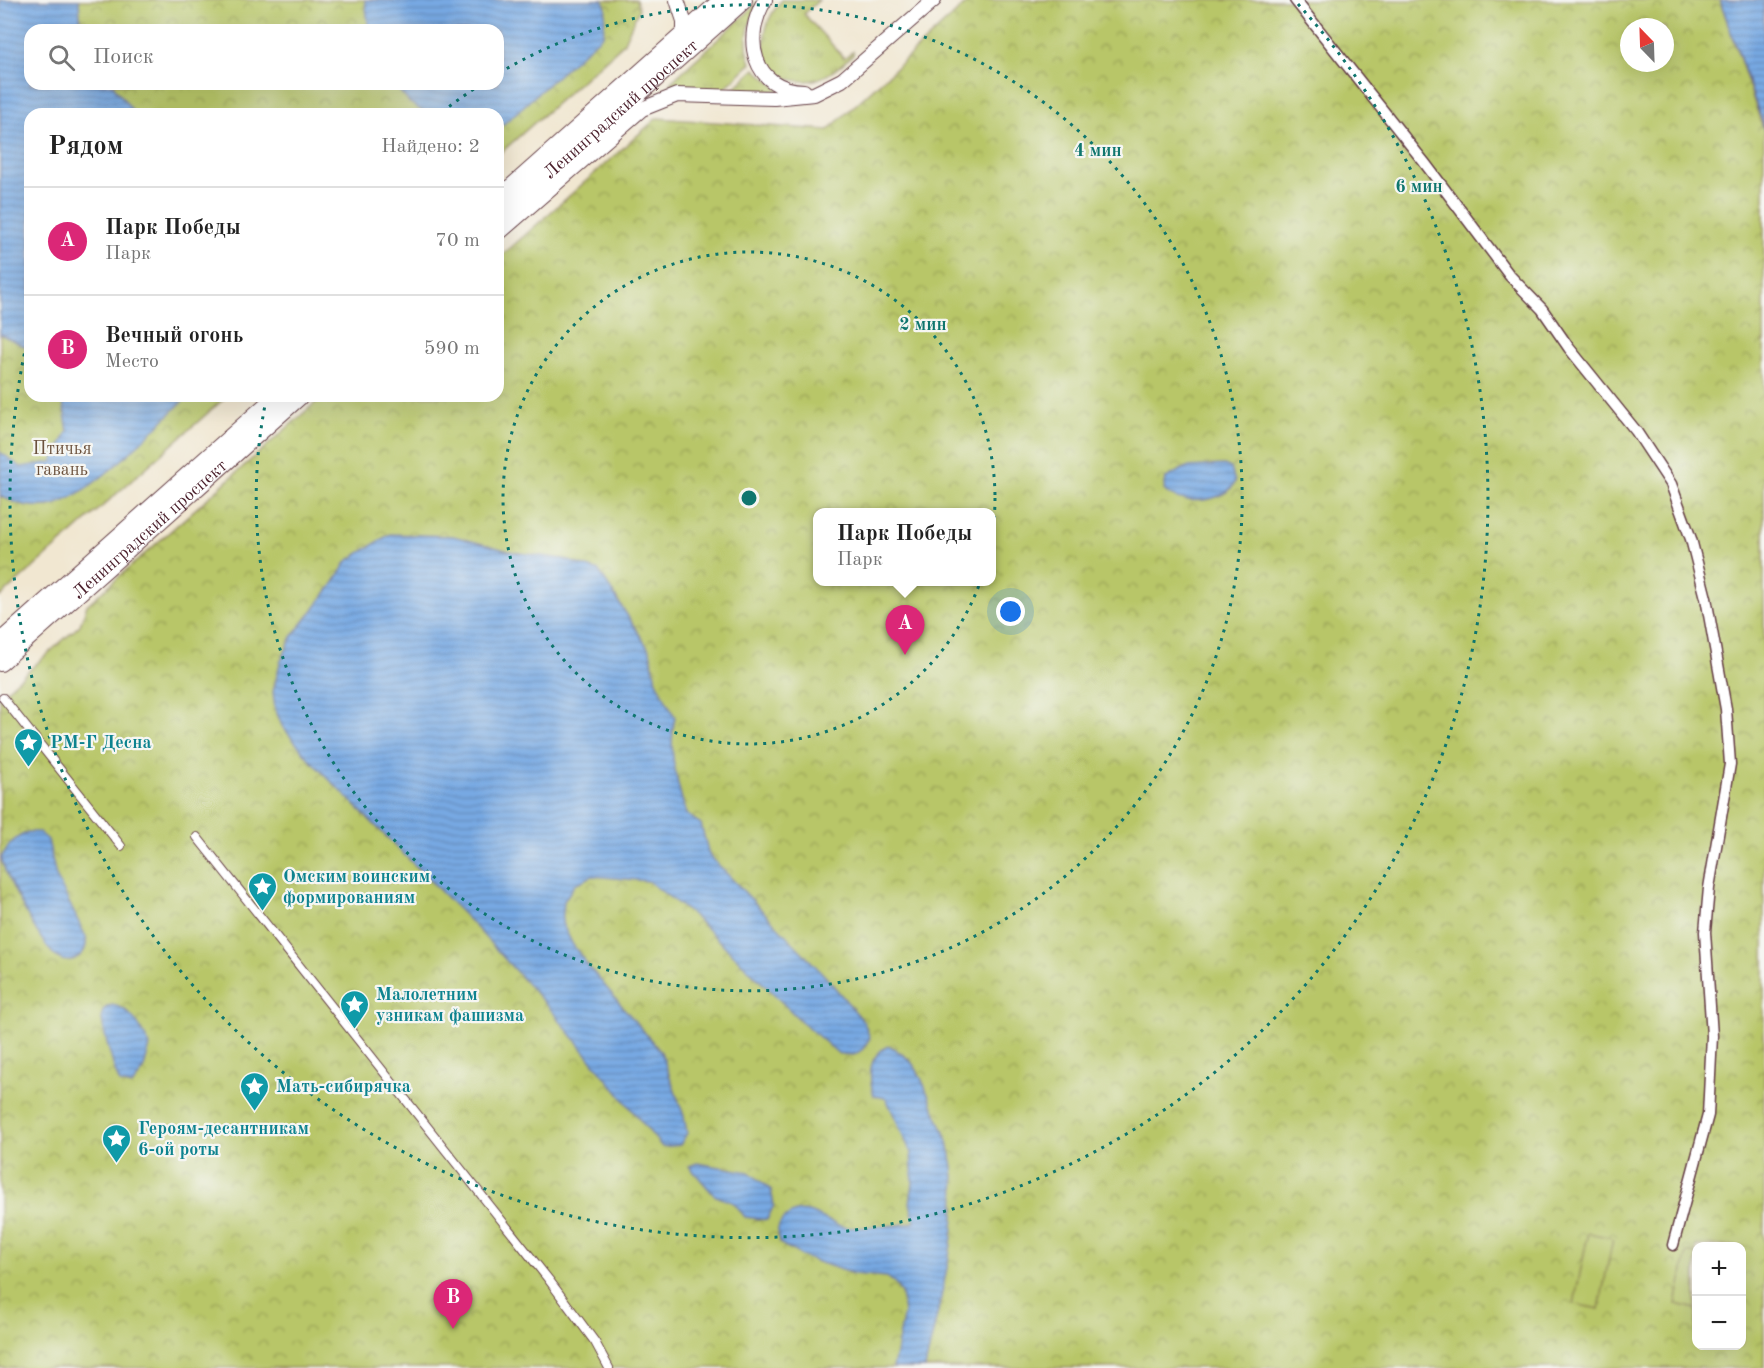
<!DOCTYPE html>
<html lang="ru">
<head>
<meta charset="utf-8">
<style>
	body { margin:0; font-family:"Old Standard TT",serif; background:#f6f6f6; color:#222 }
	.controls { position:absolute; right:18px; bottom:18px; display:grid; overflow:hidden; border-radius:12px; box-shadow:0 6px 24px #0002 }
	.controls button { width:54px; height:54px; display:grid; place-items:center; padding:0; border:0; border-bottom:2px solid #e0e0e0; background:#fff; color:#222; font:30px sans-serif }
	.compass { position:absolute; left:1620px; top:18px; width:54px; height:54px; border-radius:50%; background:#fff; box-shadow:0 6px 24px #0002; rotate:337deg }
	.you { position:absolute; left:1011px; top:612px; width:21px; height:21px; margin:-15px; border:4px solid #fff; border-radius:50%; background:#1a73e8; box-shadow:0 0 0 9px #1a73e833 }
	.badge { display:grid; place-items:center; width:39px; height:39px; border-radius:50%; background:#db2777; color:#fff; font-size:20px; font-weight:700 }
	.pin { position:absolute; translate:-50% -50px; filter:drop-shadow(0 2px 3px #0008) }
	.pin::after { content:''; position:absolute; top:32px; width:21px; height:18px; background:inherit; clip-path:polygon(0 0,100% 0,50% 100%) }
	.popup { position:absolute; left:813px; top:508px; width:183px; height:78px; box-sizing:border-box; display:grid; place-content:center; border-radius:12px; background:#fff; filter:drop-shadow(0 2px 4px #0005); font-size:20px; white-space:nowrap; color:#767676 }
	.popup b { font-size:22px; color:#222 }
	.popup::after { content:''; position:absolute; left:50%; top:100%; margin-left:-12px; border:12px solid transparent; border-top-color:#fff }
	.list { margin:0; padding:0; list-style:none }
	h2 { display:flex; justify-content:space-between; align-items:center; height:78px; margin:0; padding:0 24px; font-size:26px }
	h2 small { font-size:20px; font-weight:400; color:#767676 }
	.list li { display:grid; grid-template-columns:39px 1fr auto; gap:18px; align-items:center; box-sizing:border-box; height:108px; padding:0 24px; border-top:2px solid #e0e0e0 }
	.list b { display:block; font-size:22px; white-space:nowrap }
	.list p { margin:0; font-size:20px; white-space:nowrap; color:#767676 }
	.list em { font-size:20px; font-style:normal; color:#767676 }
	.icon { flex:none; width:33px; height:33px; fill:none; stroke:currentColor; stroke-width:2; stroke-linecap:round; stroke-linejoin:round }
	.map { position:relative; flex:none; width:1764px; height:1368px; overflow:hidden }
	.search { position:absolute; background:#fff; box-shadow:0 6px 24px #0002; left:24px; top:24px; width:480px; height:66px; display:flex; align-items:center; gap:15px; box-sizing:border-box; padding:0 21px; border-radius:18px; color:#767676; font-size:22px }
	.panel { position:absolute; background:#fff; box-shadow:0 6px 24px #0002; left:24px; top:108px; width:480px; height:294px; border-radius:18px }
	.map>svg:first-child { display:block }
	.grass { fill:url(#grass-tufts); stroke:#81724a; stroke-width:1.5 }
	.park { fill:url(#park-crowns); stroke:#81724a; stroke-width:1.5; fill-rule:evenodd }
	.pitch { fill:#b8c668; stroke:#81724a; stroke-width:1.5 }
	.water { fill:url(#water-rules); stroke:#606487; stroke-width:1.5 }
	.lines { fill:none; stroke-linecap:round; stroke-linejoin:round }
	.pedestrian-casing { stroke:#633d44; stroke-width:10 }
	.minor-casing { stroke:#633d44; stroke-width:13 }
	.tertiary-casing { stroke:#633d44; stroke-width:16 }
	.primary-casing { stroke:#633d44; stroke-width:20 }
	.pedestrian { stroke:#fff; stroke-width:8 }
	.minor { stroke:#fff; stroke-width:10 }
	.tertiary { stroke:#fff; stroke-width:14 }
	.primary { stroke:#fff; stroke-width:18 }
	.ring { fill:none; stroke:#0f766e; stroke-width:3; stroke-dasharray:3 6 }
	.labels { text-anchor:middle; stroke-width:4.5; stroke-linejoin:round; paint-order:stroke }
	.street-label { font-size:18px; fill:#4a1f2b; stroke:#f6f6f2 }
	.park-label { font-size:18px; fill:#6b513d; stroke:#f6f6f2 }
	.culture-label { font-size:18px; font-weight:bold; fill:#0d838f; stroke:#f6f6f2; text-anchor:start }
	.centre { fill:#0f766e; stroke:#f6f6f2; stroke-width:3 }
	.ring-label { font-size:18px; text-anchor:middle; font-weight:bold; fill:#0f766e; stroke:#f6f6f2; stroke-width:4.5; stroke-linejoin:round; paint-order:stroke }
</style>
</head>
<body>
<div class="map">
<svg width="1764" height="1368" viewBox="0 0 1764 1368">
	<defs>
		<pattern id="grass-tufts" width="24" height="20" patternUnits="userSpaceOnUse" patternTransform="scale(1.5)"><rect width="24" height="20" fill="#b8c668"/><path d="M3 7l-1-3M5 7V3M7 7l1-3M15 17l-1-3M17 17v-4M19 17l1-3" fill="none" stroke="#98a056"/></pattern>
		<pattern id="park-crowns" width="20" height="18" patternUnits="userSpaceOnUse" patternTransform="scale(1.5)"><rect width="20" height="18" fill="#b8c668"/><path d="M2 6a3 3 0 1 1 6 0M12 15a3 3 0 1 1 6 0" fill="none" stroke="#98a056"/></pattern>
		<pattern id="water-rules" width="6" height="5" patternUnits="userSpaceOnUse" patternTransform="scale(1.5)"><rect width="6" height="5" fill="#77a9e3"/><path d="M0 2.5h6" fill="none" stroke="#6489b8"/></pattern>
	</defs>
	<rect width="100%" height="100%" fill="#f6f6f2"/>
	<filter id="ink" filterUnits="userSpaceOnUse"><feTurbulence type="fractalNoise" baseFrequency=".0167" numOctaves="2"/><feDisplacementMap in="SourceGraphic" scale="12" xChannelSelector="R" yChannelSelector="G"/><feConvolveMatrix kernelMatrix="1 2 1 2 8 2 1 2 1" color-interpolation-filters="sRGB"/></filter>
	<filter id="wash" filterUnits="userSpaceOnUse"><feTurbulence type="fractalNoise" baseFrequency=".008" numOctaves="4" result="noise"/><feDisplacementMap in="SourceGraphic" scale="24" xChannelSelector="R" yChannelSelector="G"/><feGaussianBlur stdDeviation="1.35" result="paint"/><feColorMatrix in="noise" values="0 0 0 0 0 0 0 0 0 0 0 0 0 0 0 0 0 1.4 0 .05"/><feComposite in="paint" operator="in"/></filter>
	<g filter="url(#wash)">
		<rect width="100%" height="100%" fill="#f1e7d1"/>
		<!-- grass -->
		<g class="grass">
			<path d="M782,0H819L804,14L844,58L853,51L854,54C841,65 825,81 806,81C757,82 754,30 782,0Z"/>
			<path d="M759,2C749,23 742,41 751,63L723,90L677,89L671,86V82Z"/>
			<polygon points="755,69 782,92 732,90"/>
		</g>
		<!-- park -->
		<g class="park">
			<path d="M0,0H636L639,9L623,44L498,155V114H30V396H227L0,597ZM30,30H498V84H30Z"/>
			<path d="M970,0H1720L1764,131V1368H0V696L80,625L87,605L323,396H498V259L657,118L828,130ZM1629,27H1665V63H1629ZM818,512H992V582H818ZM1696,1246H1742V1346H1696Z"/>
		</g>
		<!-- pitch -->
		<g class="pitch">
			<polygon points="1588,1233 1613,1238 1599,1309 1574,1304"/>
			<polygon points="1687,1252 1696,1254 1696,1309 1676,1304"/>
		</g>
		<!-- water -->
		<g class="water">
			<polygon points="0,0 79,0 81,30 30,30 30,84 112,84 135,114 30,114 30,349 0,334"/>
			<polygon points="365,0 603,0 606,8 603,35 498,129 498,114 427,114 410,103 393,84 498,84 498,30 369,30"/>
			<polygon points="1720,0 1764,0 1764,131 1762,122"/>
			<path d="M62,396H188C158,425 88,501 48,506C29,508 17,504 0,496V452L21,467L52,462L68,431Z"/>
			<path d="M1224,465L1231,468L1235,482C1226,503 1179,507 1164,490L1166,478L1186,467Z"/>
			<path d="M390,534L453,536L513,552L563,559L599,571L650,651L656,681L675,717C667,750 677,781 686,814L701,824L709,855L826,977L864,1022L870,1038L863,1049L854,1055L839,1054L802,1022L694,916L648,881L592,876L575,884L564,901L562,923L573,945L589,967L661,1052L684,1116L687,1133L680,1145L662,1147L552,1011L473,924L310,760L282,726L275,708L273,692L280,663L292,637L333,584L347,561Z"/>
			<path d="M28,832H39L48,840L56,876L86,937C87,945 86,952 78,957C73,961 66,962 60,959C43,951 6,877 1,858C8,845 14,838 28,832Z"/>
			<path d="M112,1005C131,1007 142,1030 150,1046L143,1071L132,1086L120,1083C115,1074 100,1021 102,1014C103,1008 107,1007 112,1005Z"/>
			<path d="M888,1046C916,1058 920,1075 931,1102C936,1115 943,1127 947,1140C969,1207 939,1302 925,1368H893L904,1313L901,1293L895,1283L887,1277L854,1274L806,1258L779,1243C777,1233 776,1225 785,1218C806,1200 824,1223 845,1227C853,1229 909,1225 915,1222L910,1203L913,1183L911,1153L886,1098L874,1096C868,1075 868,1056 888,1046Z"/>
			<polygon points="697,1163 749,1172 771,1190 774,1205 767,1220 745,1217 734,1203 714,1195 689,1166"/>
		</g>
	</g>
	<g filter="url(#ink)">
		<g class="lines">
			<defs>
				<g id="pedestrian">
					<polyline points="3,698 121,846"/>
					<polyline points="197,837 549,1280 595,1342 609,1368"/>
				</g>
				<polyline id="minor" points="1295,0 1424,162 1510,276 1542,309 1569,348 1636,431 1671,484 1691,539 1706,598 1726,709 1730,764 1709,888 1705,932 1712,1036 1708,1115 1673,1245"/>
				<g id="tertiary">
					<polyline points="677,0 684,21 684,35"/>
					<path d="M765,0C742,37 752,90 804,91"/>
					<polyline points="498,234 642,109 677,95 774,98 814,94 842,80 934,0"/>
				</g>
				<g id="primary">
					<polyline points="498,200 723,0"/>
					<path id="s1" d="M498,218L743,0"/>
					<polyline points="0,643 278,396"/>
					<path id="s2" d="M0,662L299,396"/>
				</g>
			</defs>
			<!-- pedestrian casing -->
			<use href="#pedestrian" class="pedestrian-casing"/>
			<!-- minor casing -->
			<use href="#minor" class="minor-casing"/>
			<!-- tertiary casing -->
			<use href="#tertiary" class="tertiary-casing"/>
			<!-- primary casing -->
			<use href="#primary" class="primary-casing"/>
			<!-- pedestrian -->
			<use href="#pedestrian" class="pedestrian"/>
			<!-- minor -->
			<use href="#minor" class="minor"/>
			<!-- tertiary -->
			<use href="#tertiary" class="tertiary"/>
			<!-- primary -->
			<use href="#primary" class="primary"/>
		</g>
	</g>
	<!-- distance rings -->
	<g class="ring">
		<circle cx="749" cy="498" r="246"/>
		<path d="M442 112A493 493 0 0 1 480 85M499 73A493 493 0 1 1 266 400"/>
		<path d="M1298 4A739 739 0 1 1 29 332"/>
	</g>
	<!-- icons -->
	<defs>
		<symbol id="sight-pin" viewBox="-11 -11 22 30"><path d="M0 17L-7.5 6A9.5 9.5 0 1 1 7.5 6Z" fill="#0f9aa8" stroke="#f6f6f2"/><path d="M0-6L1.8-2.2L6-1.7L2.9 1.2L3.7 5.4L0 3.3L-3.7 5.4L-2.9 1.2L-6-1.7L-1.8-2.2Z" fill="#fff"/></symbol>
	</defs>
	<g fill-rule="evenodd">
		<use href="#sight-pin" x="12" y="726" width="33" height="45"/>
		<use href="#sight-pin" x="246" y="870" width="33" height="45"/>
		<use href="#sight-pin" x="338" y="988" width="33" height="45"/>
		<use href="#sight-pin" x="238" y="1070" width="33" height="45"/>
		<use href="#sight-pin" x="100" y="1122" width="33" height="45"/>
	</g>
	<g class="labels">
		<!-- street labels -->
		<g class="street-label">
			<text dy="6" stroke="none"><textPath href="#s1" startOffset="164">Ленинградский проспект</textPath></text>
			<text dy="6" stroke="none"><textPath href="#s2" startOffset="200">Ленинградский проспект</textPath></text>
		</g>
		<!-- park labels -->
		<g class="park-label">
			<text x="62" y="454">Птичья<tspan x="62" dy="21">гавань</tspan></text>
		</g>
		<!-- culture labels -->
		<g class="culture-label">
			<text x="50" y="748">РМ-Г Десна</text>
			<text x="283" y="882">Омским воинским<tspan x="283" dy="21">формированиям</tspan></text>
			<text x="376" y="1000">Малолетним<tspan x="376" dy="21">узникам фашизма</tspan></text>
			<text x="276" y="1092">Мать-сибирячка</text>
			<text x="138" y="1134">Героям-десантникам<tspan x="138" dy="21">6-ой роты</tspan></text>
		</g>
	</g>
	<circle cx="749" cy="498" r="9" class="centre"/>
	<g class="ring-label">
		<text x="1098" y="156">4 мин</text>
		<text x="1419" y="192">6 мин</text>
		<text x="923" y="330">2 мин</text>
	</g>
</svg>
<div class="controls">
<button>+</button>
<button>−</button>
</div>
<svg class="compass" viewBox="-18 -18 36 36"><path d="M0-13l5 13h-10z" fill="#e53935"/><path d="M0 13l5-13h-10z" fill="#767676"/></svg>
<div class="you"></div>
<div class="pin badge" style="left:905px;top:655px">A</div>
<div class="popup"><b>Парк Победы</b>Парк</div>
<div class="pin badge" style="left:453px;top:1329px">B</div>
<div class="search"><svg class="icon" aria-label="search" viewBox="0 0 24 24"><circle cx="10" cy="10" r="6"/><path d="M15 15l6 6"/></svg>Поиск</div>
<section class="panel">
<h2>Рядом<small>Найдено: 2</small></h2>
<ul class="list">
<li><span class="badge">A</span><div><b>Парк Победы</b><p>Парк</p></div><em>70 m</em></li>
<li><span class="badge">B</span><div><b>Вечный огонь</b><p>Место</p></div><em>590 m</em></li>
</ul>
</section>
</div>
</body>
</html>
